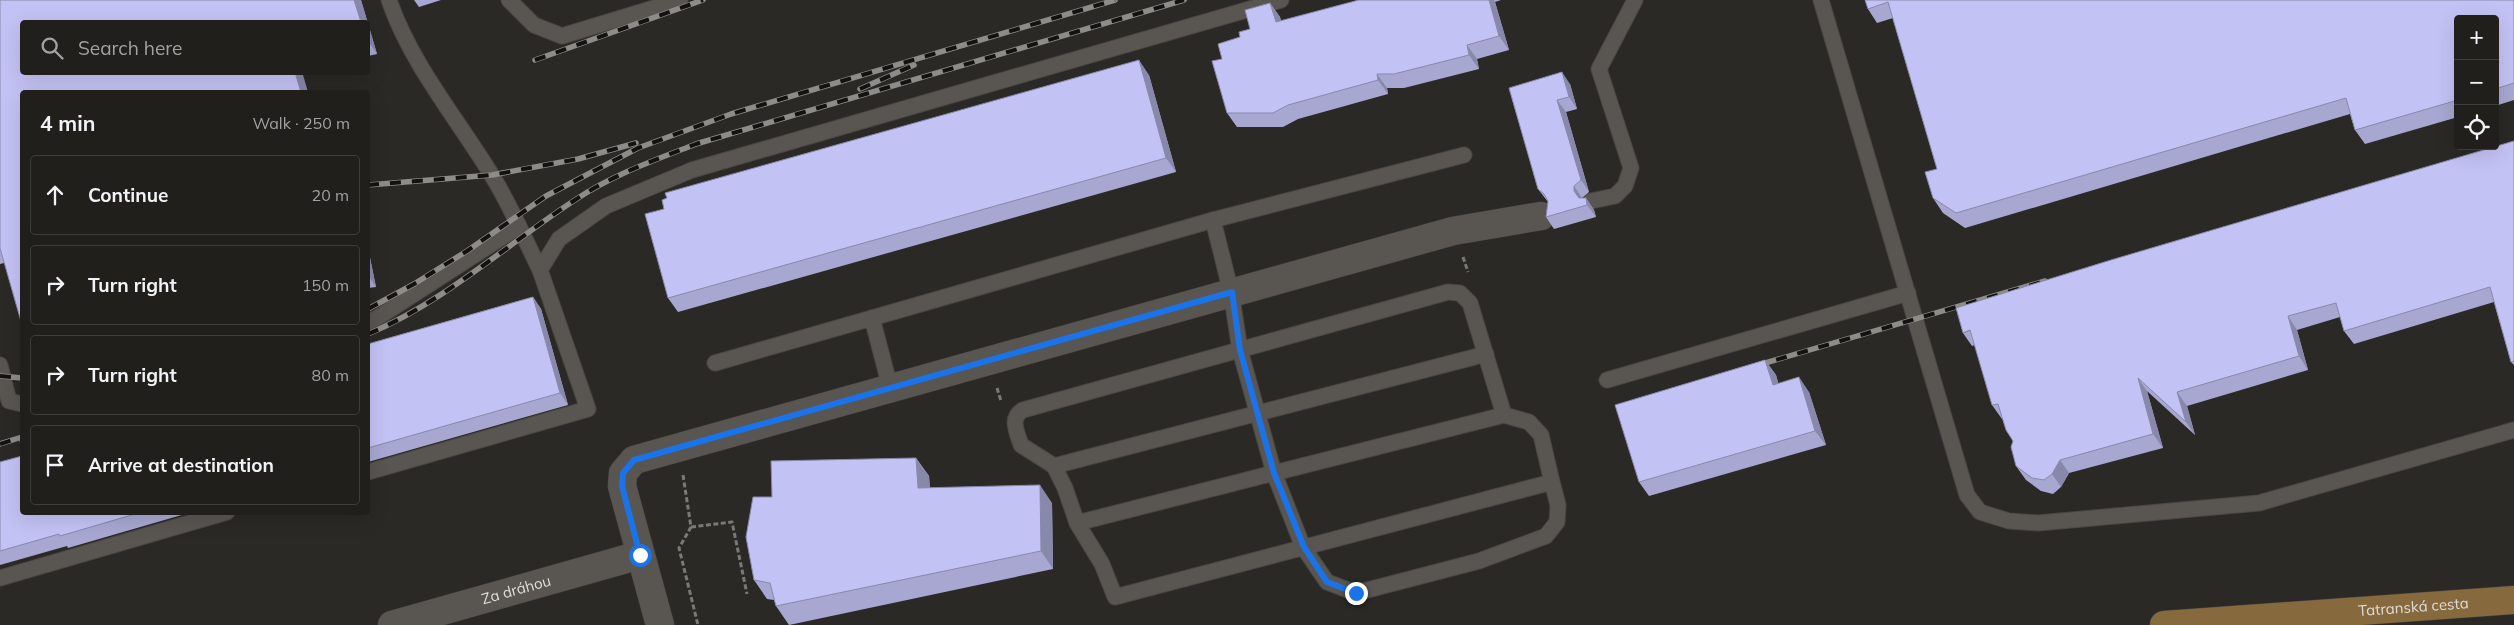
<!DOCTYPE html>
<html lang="en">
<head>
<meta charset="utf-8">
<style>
	body { margin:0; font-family:Mulish,sans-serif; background:#2d2c29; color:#f1f3f6 }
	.controls { position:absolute; right:15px; top:15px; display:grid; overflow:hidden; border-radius:5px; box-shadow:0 5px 20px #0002 }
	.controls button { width:45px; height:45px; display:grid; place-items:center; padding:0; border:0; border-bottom:1px solid #3d3d3b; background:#201f1c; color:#f1f3f6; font:25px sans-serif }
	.stop { position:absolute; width:15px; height:15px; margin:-11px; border:4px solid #1a73e8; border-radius:50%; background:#fff }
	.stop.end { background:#1a73e8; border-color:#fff; box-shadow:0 1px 5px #0008 }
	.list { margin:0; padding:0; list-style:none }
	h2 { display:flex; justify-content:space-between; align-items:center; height:65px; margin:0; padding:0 20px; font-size:21px }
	h2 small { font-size:16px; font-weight:400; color:#a2a2a3 }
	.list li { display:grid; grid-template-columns:32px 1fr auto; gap:15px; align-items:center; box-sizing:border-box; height:80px; margin:0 10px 10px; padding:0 10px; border:1px solid #3d3d3b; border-radius:5px }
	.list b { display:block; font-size:19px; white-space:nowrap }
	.list em { font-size:16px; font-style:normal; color:#a2a2a3 }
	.icon { flex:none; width:28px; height:28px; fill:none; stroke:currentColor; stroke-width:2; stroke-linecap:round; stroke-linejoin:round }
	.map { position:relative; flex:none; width:2514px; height:625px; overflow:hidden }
	.search { position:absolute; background:#201f1c; box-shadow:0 5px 20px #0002; left:20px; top:20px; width:350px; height:55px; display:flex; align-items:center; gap:12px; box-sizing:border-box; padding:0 18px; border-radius:5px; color:#a2a2a3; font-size:19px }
	.panel { position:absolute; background:#201f1c; box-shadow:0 5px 20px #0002; left:20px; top:90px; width:350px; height:425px; border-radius:5px }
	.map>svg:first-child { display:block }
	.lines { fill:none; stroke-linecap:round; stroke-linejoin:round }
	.service-casing { stroke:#494643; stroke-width:17 }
	.minor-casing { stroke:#494643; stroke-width:29 }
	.primary-casing { stroke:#494643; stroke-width:29 }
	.path { stroke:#7a7975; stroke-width:3; stroke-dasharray:5 2.5; stroke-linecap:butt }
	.service { stroke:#595652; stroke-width:15 }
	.minor { stroke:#595652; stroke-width:28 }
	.primary { stroke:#87693e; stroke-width:28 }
	.rail-casing { stroke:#8d8c88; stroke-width:5.5 }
	.rail { stroke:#131210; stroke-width:4; stroke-dasharray:11; stroke-linecap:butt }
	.wall { fill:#a8a7d2 }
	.shaded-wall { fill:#8888ab }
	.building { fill:#c3c2f4; stroke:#8888ab }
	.route { stroke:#1a73e8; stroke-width:6 }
	.labels { text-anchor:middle; stroke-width:5; stroke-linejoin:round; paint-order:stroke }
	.street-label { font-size:15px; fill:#deddda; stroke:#131210 }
</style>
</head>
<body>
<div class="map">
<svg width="2514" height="625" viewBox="0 0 2514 625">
	<rect width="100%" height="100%" fill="#2b2925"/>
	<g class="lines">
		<defs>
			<g id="service">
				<path d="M389,0C411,64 456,117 491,174C510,204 524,238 540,270"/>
				<polyline points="509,0 534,25 562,36 680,0"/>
				<polyline points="1821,0 1967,495 1980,512 2009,521 2038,523 2259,503 2514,430"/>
				<polyline points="1591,201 1615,196 1625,186 1631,168 1599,69 1635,0"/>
				<polyline points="1213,220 1231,292 1240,350 1274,473 1504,415"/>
				<polyline points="872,318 1213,220 1464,155"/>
				<polyline points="368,322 377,318 518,227"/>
				<polyline points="715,363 872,318 890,387"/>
				<polyline points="0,365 9,401 22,404"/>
				<polyline points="1607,380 1908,293"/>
				<polyline points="1054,466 1486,354"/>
				<polyline points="368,472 588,409 540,270 559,239 606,206 692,170 1281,0"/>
				<path d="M1077,523L1102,564L1115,597L1552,482L1541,435L1529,422L1504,415L1470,303L1460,293L1448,292L1023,410C1009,418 1017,432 1021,445L1054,466L1065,488L1077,523L1274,473L1303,547L1327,582L1356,593L1479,561L1546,536L1557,522L1558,505L1552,482"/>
				<polyline points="0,578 227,512"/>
			</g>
			<g id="minor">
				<path id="s1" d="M392,625L640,555"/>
				<polyline points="660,625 622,486 623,473 634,460 1453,231 1541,216"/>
			</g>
			<g id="primary">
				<path id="s2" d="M2164,625L2514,600"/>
			</g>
		</defs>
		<!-- service casing -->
		<use href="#service" class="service-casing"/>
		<!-- minor casing -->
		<use href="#minor" class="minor-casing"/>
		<!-- primary casing -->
		<use href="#primary" class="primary-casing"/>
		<!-- path -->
		<g class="path">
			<polyline points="1463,257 1468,272"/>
			<polyline points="997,388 1001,401"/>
			<polyline points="683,475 691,527 679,548 698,625"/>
			<polyline points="691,527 732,522 747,594"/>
		</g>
		<!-- service -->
		<use href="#service" class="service"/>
		<!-- minor -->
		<use href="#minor" class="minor"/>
		<!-- primary -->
		<use href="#primary" class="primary"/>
		<defs>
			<g id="rail">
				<polyline points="535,60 703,0"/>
				<polyline points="860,89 914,65"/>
				<polyline points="368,185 492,175 578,159 636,143"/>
				<polyline points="368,309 414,284 467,251 546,196 638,148 731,114 1115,0"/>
				<path d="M368,334C444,302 506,245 575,200C612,175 655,160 696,144L1184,0"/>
				<polyline points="1755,366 2045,281"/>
				<polyline points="0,376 22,378"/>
				<polyline points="0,444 22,437"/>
			</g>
		</defs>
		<!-- rail casing -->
		<use href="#rail" class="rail-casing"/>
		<!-- rail -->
		<use href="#rail" class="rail"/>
	</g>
	<!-- wall -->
	<g class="wall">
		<polygon points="0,0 361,0 377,54 368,56 368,22 22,72 312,72 303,75 4,263 0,264"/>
		<polygon points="414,0 441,0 419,7"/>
		<polygon points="1359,0 1501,0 1495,2 1509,50 1477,59 1479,69 1404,88 1387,88 1388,94 1298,119 1283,127 1237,127 1227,113 1222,59 1240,37 1250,29 1270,3 1280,17 1281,21"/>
		<polygon points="1865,0 2514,0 2514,100 2495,106 2495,19 2458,19 2458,117 2365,144 2355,130 2350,114 1965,228 1943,213 1933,198 1937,169 1893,18 1877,23 1868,9"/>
		<polygon points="1149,75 1176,172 678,312 668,298 664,209"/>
		<polygon points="1570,84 1577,109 1566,112 1589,192 1582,198 1586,198 1594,210 1596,217 1554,229 1546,217 1548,202 1538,189 1509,88"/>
		<polygon points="2514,141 2514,365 2511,362 2494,302 2354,344 2344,331 2340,317 2297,330 2308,370 2187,406 2195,435 2147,391 2163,448 2069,473 2061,487 2053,494 2041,491 2026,480 2016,466 2013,441 2003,418 2002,419 1992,405 1975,345 1972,346 1963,333"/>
		<polygon points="368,248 376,287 368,288"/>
		<polygon points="533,297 541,309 568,405 368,462 368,344"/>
		<polygon points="1765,360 1776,375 1778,383 1809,392 1826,445 1649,496 1639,482"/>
		<polygon points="916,458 929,476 930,488 1052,503 1053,569 789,625 776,606 774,600 767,599 754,580 772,497"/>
		<polygon points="0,462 22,512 192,512 68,548 67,546 0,565"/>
	</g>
	<!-- shaded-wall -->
	<g class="shaded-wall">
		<polygon points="354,0 361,0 377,54 368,41 368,22 361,22"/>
		<polygon points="1489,0 1494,0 1495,2 1509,50 1499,36"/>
		<polygon points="1270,3 1280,17 1285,36 1276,22"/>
		<polygon points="1467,45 1477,59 1479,69 1469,55"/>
		<polygon points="1139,60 1149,75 1176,172 1166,158"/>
		<polygon points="295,72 301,72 303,75 308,92 301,92"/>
		<polygon points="1562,72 1570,84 1577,109 1569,97"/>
		<polygon points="1377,74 1387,88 1388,94 1378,80"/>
		<polygon points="1557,100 1566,112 1589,192 1581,180"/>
		<polygon points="1574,186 1582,198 1582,203 1574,191"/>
		<polygon points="1586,198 1594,210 1596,217 1587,205"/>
		<polygon points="368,248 376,287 368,275"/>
		<polygon points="533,297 541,309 568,405 560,393"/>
		<polygon points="2288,316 2297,330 2308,370 2299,356"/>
		<polygon points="1765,360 1776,375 1783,399 1773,385"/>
		<polygon points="1799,377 1809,392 1826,445 1815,431"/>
		<polygon points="2138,378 2147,391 2163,448 2153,434"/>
		<polygon points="2177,392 2187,406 2195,435 2186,422"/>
		<polygon points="916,458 929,476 931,506 918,488"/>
		<polygon points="2060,460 2069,473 2061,487 2052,474"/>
		<polygon points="1040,485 1052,503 1053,569 1041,551"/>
	</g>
	<!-- building -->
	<g class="building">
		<polygon points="0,0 354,0 361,22 22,22 22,72 295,72 301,92 22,92 22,325 0,248"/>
		<polygon points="1359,0 1489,0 1499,36 1467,45 1469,55 1394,74 1377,74 1378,80 1288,105 1273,113 1227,113 1212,61 1222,59 1218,44 1240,37 1239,32 1250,29 1245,10 1270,3 1276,22"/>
		<polygon points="1865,0 2514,0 2514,83 2495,89 2495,19 2458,19 2458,100 2355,130 2346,98 1956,213 1933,198 1925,172 1937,169 1888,2 1868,9"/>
		<polygon points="1139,60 1166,158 668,298 645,214 664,209 662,200 667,198 665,193"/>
		<polygon points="1562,72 1569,97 1557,100 1581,180 1574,186 1574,191 1579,198 1586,198 1587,205 1546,217 1548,201 1544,194 1538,189 1509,88"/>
		<polygon points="2514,141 2514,361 2511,362 2490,287 2344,331 2336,303 2288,316 2299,356 2177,392 2186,422 2138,378 2153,434 2060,460 2052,474 2044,480 2032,478 2016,466 2011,447 2013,441 2006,430 1998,404 1992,405 1970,330 1963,333 1956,308 2111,260"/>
		<polygon points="533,297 560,393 368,448 368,344"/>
		<polygon points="1765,360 1773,385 1799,377 1815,431 1639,482 1615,405"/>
		<polygon points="22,437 22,448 19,438"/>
		<polygon points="22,456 22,512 142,512 60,536 59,534 0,551 0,462"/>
		<polygon points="916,458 918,488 1040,485 1041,551 776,606 770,583 754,580 746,537 753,497 772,497 771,461"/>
	</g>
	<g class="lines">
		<!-- route -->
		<polyline class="route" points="640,555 622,486 623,473 634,460 1232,292 1240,350 1274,473 1304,547 1327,582 1356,593"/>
	</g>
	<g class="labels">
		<!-- street labels -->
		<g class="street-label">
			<text dy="5" stroke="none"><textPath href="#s1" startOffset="129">Za dráhou</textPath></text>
			<text dy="5" stroke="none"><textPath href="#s2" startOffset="250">Tatranská cesta</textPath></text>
		</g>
	</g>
</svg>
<div class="controls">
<button>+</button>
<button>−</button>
<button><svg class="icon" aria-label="locate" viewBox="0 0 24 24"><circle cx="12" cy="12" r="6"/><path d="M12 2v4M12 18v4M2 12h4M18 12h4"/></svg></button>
</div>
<div class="stop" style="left:640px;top:555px"></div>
<div class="stop end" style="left:1356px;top:593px"></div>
<div class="search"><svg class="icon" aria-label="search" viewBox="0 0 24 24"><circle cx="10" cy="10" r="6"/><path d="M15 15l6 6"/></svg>Search here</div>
<section class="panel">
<h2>4 min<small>Walk · 250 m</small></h2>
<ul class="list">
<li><svg class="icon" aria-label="ahead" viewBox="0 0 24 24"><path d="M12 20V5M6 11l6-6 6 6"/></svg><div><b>Continue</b></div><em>20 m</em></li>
<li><svg class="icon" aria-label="right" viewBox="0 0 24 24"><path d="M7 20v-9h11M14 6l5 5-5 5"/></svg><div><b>Turn right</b></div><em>150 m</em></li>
<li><svg class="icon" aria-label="right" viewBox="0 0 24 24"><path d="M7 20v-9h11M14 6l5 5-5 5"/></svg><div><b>Turn right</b></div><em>80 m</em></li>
<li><svg class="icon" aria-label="arrive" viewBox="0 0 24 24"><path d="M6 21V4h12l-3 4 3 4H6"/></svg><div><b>Arrive at destination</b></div></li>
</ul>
</section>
</div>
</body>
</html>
